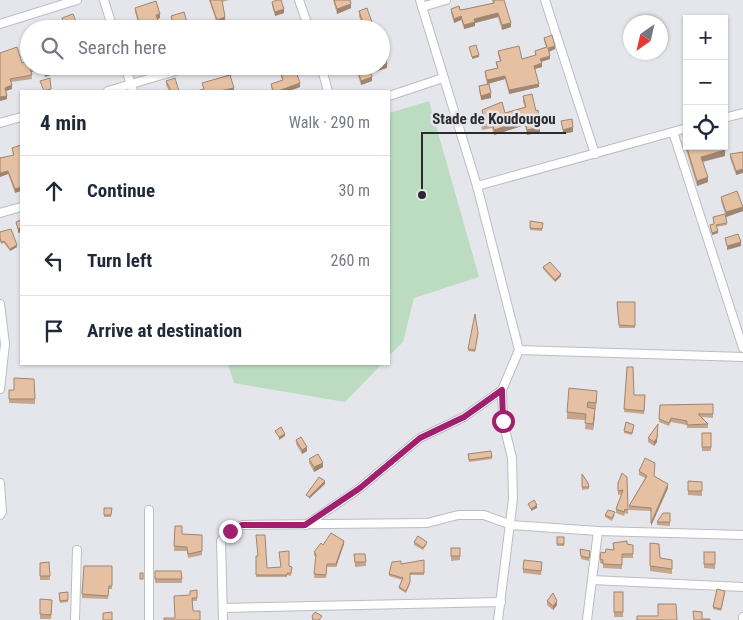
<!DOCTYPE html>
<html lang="en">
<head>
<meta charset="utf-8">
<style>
	body { margin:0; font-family:"Roboto Condensed",sans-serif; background:#f6f6f7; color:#1f2937 }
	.controls { position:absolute; right:15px; top:15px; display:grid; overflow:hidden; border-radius:0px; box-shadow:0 1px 4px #0004 }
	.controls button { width:45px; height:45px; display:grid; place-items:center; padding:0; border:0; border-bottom:1px solid #e0e1e3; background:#fff; color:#1f2937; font:25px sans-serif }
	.compass { position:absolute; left:623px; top:15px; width:45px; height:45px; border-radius:50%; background:#fff; box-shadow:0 1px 4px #0004; rotate:214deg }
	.stop { position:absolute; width:15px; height:15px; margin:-11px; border:4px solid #a11f6f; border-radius:50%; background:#fff }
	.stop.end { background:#a11f6f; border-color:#fff; box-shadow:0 1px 5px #0008 }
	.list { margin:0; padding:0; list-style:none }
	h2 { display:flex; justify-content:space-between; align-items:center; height:65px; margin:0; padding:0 20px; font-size:21px }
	h2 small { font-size:16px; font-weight:400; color:#747a83 }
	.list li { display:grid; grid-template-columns:32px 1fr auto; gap:15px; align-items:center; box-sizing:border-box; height:70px; padding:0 20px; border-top:1px solid #e0e1e3 }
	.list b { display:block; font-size:19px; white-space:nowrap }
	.list em { font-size:16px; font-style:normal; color:#747a83 }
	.icon { flex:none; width:28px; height:28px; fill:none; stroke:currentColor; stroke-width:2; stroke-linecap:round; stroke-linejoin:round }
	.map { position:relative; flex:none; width:743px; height:620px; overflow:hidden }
	.search { position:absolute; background:#fff; box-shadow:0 1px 4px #0004; left:20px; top:20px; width:370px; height:55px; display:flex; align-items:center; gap:12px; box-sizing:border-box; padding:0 18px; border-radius:28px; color:#747a83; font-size:19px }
	.panel { position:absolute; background:#fff; box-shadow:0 1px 4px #0004; left:20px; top:90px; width:370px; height:275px; border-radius:0px }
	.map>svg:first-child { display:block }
	.green { fill:#bbdcc1 }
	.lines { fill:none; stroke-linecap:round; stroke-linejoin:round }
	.minor-casing { stroke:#bcbdc3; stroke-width:10 }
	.minor { stroke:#fff; stroke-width:8 }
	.wall { fill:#c5a58b }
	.shaded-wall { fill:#a08671 }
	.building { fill:#e5c0a2; stroke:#a08671 }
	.route { stroke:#a11f6f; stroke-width:6 }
	.leader { fill:none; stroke:#2b2b2e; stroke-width:2 }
	.callout-dot { fill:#2b2b2e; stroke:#e5e5ec; stroke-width:2 }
	.callout-label { font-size:15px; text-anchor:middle; font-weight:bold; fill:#2b2b2e; stroke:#e5e5ec; stroke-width:5; stroke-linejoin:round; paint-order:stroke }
</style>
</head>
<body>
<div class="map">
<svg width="743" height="620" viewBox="0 0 743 620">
	<rect width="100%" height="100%" fill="#e5e5ec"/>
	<!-- green -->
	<g class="green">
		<polygon points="429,101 479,277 414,298 403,342 389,356 389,113"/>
		<polygon points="228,364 382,364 345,402 234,383"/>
	</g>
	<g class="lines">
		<defs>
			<g id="minor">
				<polyline points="104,0 113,29"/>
				<polyline points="299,0 309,29"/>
				<polyline points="420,0 477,186 519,350"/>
				<polyline points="545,0 595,154"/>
				<polyline points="422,7 446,0"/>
				<polyline points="0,24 77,0"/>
				<polyline points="125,66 133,91"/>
				<polyline points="321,66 328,91"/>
				<polyline points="108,91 192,66"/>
				<polyline points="389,96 443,78"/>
				<polyline points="724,118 743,113"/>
				<polyline points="0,123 21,117"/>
				<polyline points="673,132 743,348"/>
				<polyline points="477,186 687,128"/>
				<polyline points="0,213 21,207"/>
				<polyline points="0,304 5,344 0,389"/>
				<polyline points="0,483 2,512 0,515"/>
				<polyline points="149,510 149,620"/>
				<polyline points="306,525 360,488 420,438 464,417 502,390 519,350 743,357"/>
				<polyline points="592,580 743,587"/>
				<polyline points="224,608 501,602"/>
				<polyline points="75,620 77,550"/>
				<polyline points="223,620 221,541 230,531 242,525 427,523 458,515 484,515 511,525 598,531 743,535"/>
				<polyline points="498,620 513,499 512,458 503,421 502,390"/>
				<polyline points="587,620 598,531"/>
				<polyline points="743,620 743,617"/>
			</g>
		</defs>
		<!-- minor casing -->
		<use href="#minor" class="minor-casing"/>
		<!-- minor -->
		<use href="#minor" class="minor"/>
	</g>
	<!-- wall -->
	<g class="wall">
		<polygon points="209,0 229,0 222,2 225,22 217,24"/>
		<polygon points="333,0 350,0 351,8 337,14"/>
		<polygon points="492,0 504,0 511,27 502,30 498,17 475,23 475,26 464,29 461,20 454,23 451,13 451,9 466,9 493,3"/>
		<polygon points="272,2 284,13 275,16 272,6"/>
		<polygon points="135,8 160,18 157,19 161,29 140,29 135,12"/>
		<polygon points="359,11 373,29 364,29 359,16"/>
		<polygon points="171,16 187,26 180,29 174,29 171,20"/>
		<polygon points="544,38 555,49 549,52 550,59 541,62 542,67 535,69 539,87 509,94 505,79 488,84 491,98 481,100 479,90 479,86 487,84 485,75 485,71 497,68 496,62 500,61 498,55 498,51 522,59 535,55 535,51 546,47 544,41"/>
		<polygon points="0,53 29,66 49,66 51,75 45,77 42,69 31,72 32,79 11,82 12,89 6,91 7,99 0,101"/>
		<polygon points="278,66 303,66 303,73 297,75 300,87 289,91 272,91 271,84 282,80"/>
		<polygon points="357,68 372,81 361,85 357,72"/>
		<polygon points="166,81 179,91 169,91 166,85"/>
		<polygon points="523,96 540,132 527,135 525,125 494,135 492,128 482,130 480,120 480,115 482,114 482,110 505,113 525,107 523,102"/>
		<polygon points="683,135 725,156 703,162 708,182 697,186 683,140"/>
		<polygon points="21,145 15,193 8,174 0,177 0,157 0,158 13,155 12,148"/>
		<polygon points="743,152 736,175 730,158 730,154"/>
		<polygon points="721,197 743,211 726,217 727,225 716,227 718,233 712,235 710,225 714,224 713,217 725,214 721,201"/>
		<polygon points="530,221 543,223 542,231 530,230"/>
		<polygon points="0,232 17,247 10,251 4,243 1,244 0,240"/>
		<polygon points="543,267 561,276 555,282 543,269"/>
		<polygon points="617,302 635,302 635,328 619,328"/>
		<polygon points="478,335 475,352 468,351 468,349"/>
		<polygon points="627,367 634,395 645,395 644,414 624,412"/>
		<polygon points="9,390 35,399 35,404 9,403"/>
		<polygon points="597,397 596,409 593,409 595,415 593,430 585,429 586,420 567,419 567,412"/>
		<polygon points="713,404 713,418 702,417 708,424 708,428 687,428 687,425 671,422 669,426 659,422 660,405"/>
		<polygon points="634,427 632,435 624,433 624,431"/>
		<rect x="702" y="433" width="9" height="18"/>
		<polygon points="648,438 657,442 654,446 648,442"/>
		<polygon points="296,440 307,451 302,454 296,444"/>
		<polygon points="491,451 492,459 469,462 468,454"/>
		<polygon points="309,459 323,467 314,472 309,463"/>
		<polygon points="639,471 654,476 668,488 651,526 651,511 629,510 629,506 645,478 639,475"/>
		<polygon points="582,474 588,483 589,489 582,490"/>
		<polygon points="627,477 628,514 625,513 624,516 616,513 616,509 622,494 618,495 618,483"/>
		<polygon points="688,481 702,482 702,496 688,495"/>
		<polygon points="104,508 112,508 111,517 104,517"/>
		<polygon points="670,513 670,526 657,525 657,522"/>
		<polygon points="605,515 615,515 612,521 605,517"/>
		<polygon points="175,526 182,534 202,535 202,555 188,558 187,551 174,551"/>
		<rect x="557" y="537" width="7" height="9"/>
		<polygon points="414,542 427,544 423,550 414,545"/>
		<polygon points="613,543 633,545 633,558 622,558 622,569 603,568 603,564 600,563 600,559 605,553 613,550"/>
		<polygon points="650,543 660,558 672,560 672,574 650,571"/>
		<polygon points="344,544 336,567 327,567 326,578 314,578 316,557 314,556 314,552 323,545"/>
		<polygon points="451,548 460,548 460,560 451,561"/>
		<polygon points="580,549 590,551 589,561 581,559"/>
		<polygon points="704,552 715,552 715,569 704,568"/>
		<polygon points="354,554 365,554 366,566 355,567"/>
		<polygon points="256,556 267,568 292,567 291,576 287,575 287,577 256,577"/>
		<polygon points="424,560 424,575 410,575 410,584 406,593 399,589 399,587 402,580 389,576 389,574 401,564"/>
		<polygon points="49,562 50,580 40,580 40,563"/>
		<polygon points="112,566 112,589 109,589 108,599 82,598 82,594"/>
		<polygon points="542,567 541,575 523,573 523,569"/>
		<polygon points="155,571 181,571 182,583 155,583"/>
		<polygon points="197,590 197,601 192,601 175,618"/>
		<polygon points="68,592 68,602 60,603 59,593"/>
		<rect x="614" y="592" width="9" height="25"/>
		<polygon points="725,593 721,611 713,609 713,607"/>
		<polygon points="40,599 52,600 51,619 40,619"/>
		<polygon points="547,601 557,605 553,610 547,605"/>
	</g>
	<!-- shaded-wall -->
	<g class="shaded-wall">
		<polygon points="351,4 351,8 337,14 337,9"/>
		<polygon points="284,9 284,13 275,16 275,12"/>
		<polygon points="498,13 498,17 475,23 475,26 464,29 464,25 474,19"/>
		<polygon points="160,14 160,18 156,19 156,15"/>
		<polygon points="461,16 461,20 454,23 454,19"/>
		<polygon points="225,17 225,22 217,24 217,20"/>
		<polygon points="187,22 187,26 180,29 174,29 174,26"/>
		<polygon points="511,23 511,27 502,30 502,25"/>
		<polygon points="373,25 373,29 365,29 365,28"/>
		<polygon points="555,46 555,49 548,52 548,48"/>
		<polygon points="479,55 479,57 472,59 472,57"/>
		<polygon points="550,56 550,59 540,62 540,59"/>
		<polygon points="542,63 542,67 534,69 534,66"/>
		<polygon points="387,64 387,68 374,72 374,68 381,66 381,65"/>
		<polygon points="37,66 42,66 42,69 30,72 30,68"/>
		<polygon points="303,69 303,73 296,75 296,71"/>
		<polygon points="85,70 85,74 79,75 79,72"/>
		<polygon points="51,71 51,75 45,77 45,73"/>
		<polygon points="505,76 505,79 487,84 487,80"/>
		<polygon points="372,77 372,81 361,85 361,81"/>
		<polygon points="300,83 300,87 289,91 278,91"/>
		<polygon points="539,84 539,87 509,94 509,90"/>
		<polygon points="12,85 12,89 5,91 5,88"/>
		<polygon points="234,88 234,91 220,91"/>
		<polygon points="491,93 491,98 481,100 481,96"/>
		<polygon points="7,96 7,99 0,101 0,97"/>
		<polygon points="525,120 525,125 494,135 494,130"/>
		<polygon points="540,127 540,132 527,135 527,130"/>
		<polygon points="573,127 573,132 563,134 563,130"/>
		<polygon points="725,150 725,156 701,162 701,157"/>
		<polygon points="743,169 743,173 736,175 736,171"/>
		<polygon points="8,171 8,174 0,177 0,173"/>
		<polygon points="708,177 708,182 697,186 697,181"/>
		<polygon points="21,187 21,191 15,193 15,189"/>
		<polygon points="743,207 743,211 726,217 726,212"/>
		<polygon points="21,228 21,232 18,233 18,229"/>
		<polygon points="718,231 718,233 712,235 712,233"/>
		<polygon points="741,242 741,246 727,250 727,246"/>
		<polygon points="17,245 17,247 10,251 10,249"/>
		<polygon points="561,274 561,276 555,282 555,280"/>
		<polygon points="595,409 595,415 593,430 593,424"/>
		<polygon points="658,428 657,442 654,446 654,442"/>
		<polygon points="285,434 285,436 279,440 279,437"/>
		<polygon points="307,447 307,451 302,454 302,450"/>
		<polygon points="323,463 323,467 314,472 314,467"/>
		<polygon points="325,481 325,484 309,499 309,497"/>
		<polygon points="668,484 668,488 651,526 651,523"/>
		<polygon points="537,505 537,508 531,511 531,509"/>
		<polygon points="344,541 344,544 336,567 336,564"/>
		<polygon points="557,601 557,605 553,610 553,606"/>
	</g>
	<!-- building -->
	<g class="building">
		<polygon points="210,0 222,0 225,17 217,20"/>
		<polygon points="277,0 281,0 284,9 275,12 272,2"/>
		<polygon points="334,0 350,0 351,4 337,9"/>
		<polygon points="494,0 504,0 511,23 502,25 498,13 474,19 475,22 464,25 461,16 454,19 451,9 459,6 460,10 466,9 494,3"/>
		<polygon points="156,1 160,14 156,15 161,29 141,29 135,8"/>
		<polygon points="367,8 373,25 365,28 359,11"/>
		<polygon points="184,12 187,22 174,26 171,16"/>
		<polygon points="73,14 79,29 60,29 65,27 62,18"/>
		<polygon points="46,23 48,29 39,29 38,25"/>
		<polygon points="552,35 555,46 548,48 550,56 540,59 542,63 534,66 539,84 509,90 505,76 487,80 485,71 498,68 496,62 501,61 498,51 519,46 522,59 536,55 535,51 547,47 544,38"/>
		<polygon points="476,45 479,55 472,57 469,47"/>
		<polygon points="17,47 22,63 29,60 29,66 37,66 30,68 32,75 10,79 12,85 5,88 7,96 0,97 0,53"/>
		<polygon points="381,54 384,54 387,64 381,65"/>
		<polygon points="42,66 49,66 51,71 45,73"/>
		<polygon points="77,66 84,66 85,70 79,72"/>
		<polygon points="233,66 235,74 227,76 224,69"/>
		<polygon points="279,66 303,66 303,69 296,71 300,83 278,91 273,91 271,84 283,80"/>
		<polygon points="362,66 369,66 372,77 361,81 357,68"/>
		<polygon points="230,75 234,88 220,91 197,91 204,89 202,83"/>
		<polygon points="50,78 51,89 44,91 40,81"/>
		<polygon points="175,78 179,91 171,91 166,81"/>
		<polygon points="489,84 491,93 481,96 479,86"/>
		<polygon points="532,94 536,111 538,110 540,127 527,130 525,120 494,130 492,123 482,125 480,115 483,114 482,110 502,102 505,113 526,107 523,96"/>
		<polygon points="572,119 573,127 563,130 561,121"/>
		<polygon points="687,133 687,146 724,146 725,150 701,157 708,177 697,181 683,135"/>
		<polygon points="21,145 21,187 15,189 8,171 0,173 0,157 0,158 14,155 12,148"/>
		<polygon points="743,152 743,169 736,171 730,154"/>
		<polygon points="737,191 743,207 726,212 721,197"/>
		<polygon points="725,214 727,223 716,225 718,231 712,233 710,225 714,224 713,217"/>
		<polygon points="21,220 21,228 18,229 16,222"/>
		<polygon points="530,221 543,223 542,229 530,228"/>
		<polygon points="11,229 17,245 10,249 4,241 1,242 0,238 0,232"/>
		<polygon points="738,234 741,242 727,246 725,238"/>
		<polygon points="550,262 561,274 555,280 543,267"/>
		<polygon points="617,302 635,302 635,326 619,325"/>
		<polygon points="475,314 478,333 475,350 468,349"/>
		<polygon points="627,367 633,367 634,395 645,395 644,411 624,409"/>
		<polygon points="14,378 34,379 35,399 9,399 9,390 14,390"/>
		<polygon points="569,388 597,391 596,403 588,402 587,407 595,409 593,424 585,423 586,414 567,412"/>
		<polygon points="713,404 713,414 698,414 708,424 687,425 687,421 671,418 669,423 659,419 660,405"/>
		<polygon points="626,422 634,425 632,433 624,431"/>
		<polygon points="658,424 657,438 654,442 648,438"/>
		<polygon points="281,427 285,434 279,437 275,431"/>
		<rect x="702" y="433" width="9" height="14"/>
		<polygon points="301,437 307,447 302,450 296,440"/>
		<polygon points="491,451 492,457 469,460 468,454"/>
		<polygon points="318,454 323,463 314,467 309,459"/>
		<polygon points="645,458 655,463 654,476 668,484 651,523 651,508 629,506 647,476 639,471"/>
		<polygon points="622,473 627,477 628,510 625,509 624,512 616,509 623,490 618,491 618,483"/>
		<polygon points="582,474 588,483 589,487 582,487"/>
		<polygon points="319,477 325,481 309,497 306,495"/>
		<polygon points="688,481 702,482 702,491 688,491"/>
		<polygon points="534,500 537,505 531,509 528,504"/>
		<polygon points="104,508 112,508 111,515 104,515"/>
		<polygon points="608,510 615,512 612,518 605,515"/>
		<polygon points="663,513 670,513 670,522 657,522"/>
		<polygon points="175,526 182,526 182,534 202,535 202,551 188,554 187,547 174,546"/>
		<polygon points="331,533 344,541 336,564 327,564 326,575 314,574 316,554 314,552 321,543 323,545"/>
		<polygon points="256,535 265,535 267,568 281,567 279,552 289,551 289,566 292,567 291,573 287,573 287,575 256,575 256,556 258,556"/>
		<polygon points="418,536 427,542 423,548 414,542"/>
		<rect x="557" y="537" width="7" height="7"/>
		<polygon points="627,541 627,544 633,545 633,554 622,554 622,565 603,564 603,560 600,559 601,552 605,553 606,549 614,550 613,543"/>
		<polygon points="650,543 659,544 660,558 672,560 672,569 650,566"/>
		<rect x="451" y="548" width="9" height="8"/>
		<polygon points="580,549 590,551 589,558 581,556"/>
		<rect x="704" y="552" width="11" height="12"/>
		<polygon points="354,554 365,554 366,562 355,562"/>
		<polygon points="424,560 424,573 410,573 410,582 406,591 399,587 403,578 389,574 392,562 401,561 401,564"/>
		<polygon points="524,560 542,562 541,571 523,569"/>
		<polygon points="49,562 50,576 40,576 40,563"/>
		<polygon points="84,566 112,566 112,586 109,586 108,596 82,594"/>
		<polygon points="155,571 181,571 182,579 155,579"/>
		<rect x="140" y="573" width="3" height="6"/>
		<polygon points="717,589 725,591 721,609 713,607"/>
		<polygon points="197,590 197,598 192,598 193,611 200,611 200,620 164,620 164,618 175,618 174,596 190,595 190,591"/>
		<polygon points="68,592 68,600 60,601 59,593"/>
		<rect x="614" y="592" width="9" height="20"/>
		<polygon points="553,593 557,601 553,606 547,601"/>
		<polygon points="40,599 52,600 51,615 40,614"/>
		<polygon points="658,604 676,604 677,620 637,620 637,616 658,616"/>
		<polygon points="693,611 702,612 702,619 710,619 710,620 694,620"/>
		<polygon points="112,612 112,620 103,620 103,613"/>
		<polygon points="315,612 322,616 319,620 313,620 312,616"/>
	</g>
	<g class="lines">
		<!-- route -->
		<polyline class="route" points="230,531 242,525 305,525 360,488 420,438 464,417 502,390 503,421"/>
	</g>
	<!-- callouts -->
	<path class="leader" d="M422 195L422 133H566"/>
	<circle class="callout-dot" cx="422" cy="195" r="5"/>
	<g class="callout-label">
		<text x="494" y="124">Stade de Koudougou</text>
	</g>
</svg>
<div class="controls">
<button>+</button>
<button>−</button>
<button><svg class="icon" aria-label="locate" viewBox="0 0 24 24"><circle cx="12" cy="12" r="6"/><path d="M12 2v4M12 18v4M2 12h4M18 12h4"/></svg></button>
</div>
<svg class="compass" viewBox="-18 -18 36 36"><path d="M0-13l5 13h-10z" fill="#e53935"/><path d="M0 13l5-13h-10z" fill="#747a83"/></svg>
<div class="stop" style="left:503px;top:421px"></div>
<div class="stop end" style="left:230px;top:531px"></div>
<div class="search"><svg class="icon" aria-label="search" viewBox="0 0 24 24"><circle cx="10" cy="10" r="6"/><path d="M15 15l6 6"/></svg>Search here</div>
<section class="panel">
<h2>4 min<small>Walk · 290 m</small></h2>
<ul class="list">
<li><svg class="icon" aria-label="ahead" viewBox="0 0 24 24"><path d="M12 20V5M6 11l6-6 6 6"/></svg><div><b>Continue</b></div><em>30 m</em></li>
<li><svg class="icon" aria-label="left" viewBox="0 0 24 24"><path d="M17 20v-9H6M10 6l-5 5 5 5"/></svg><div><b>Turn left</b></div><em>260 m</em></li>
<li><svg class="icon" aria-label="arrive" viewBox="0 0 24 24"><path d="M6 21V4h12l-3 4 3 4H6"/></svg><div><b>Arrive at destination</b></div></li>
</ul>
</section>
</div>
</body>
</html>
